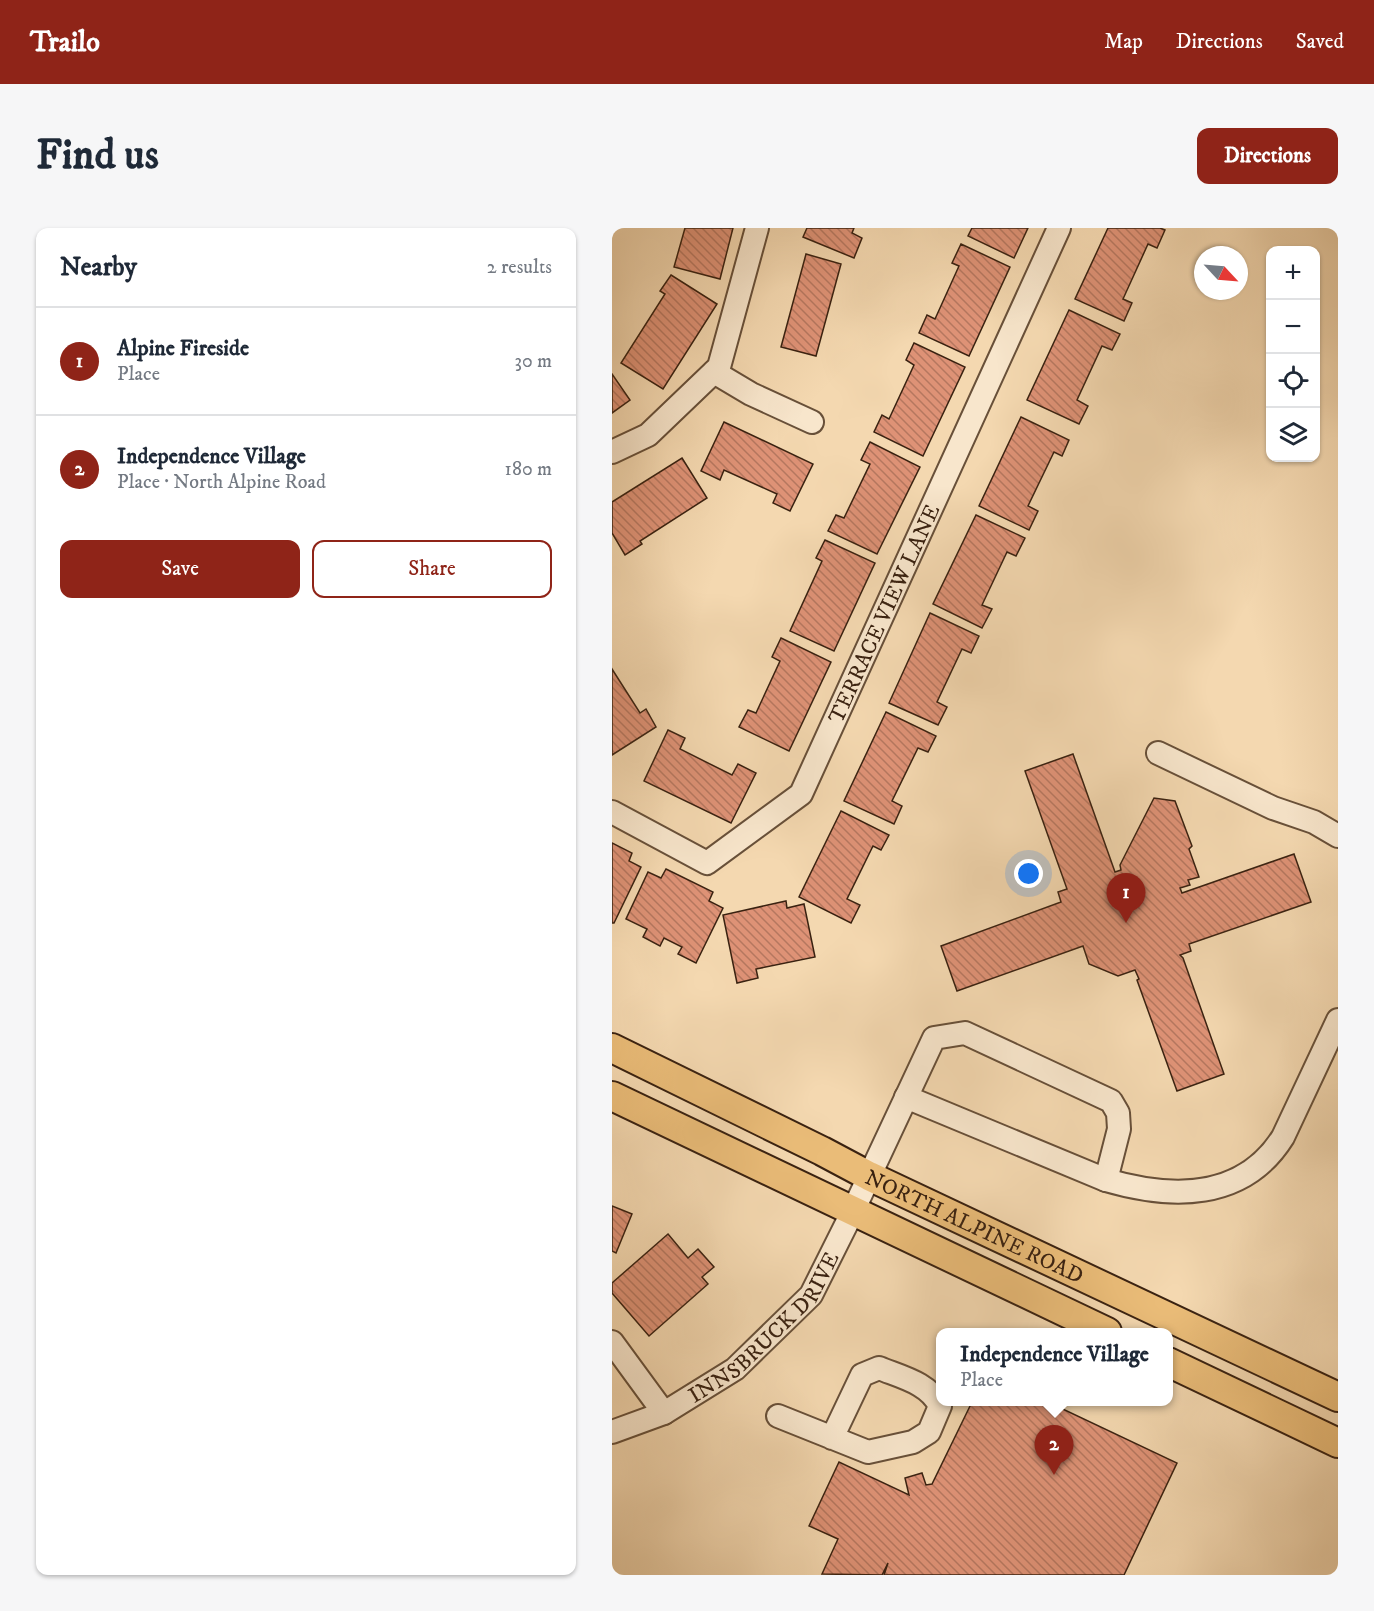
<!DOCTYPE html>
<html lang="en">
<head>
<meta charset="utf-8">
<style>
	body { margin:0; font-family:"IM FELL DW Pica",serif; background:#f6f6f7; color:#1f2937 }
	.controls { position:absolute; right:18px; top:18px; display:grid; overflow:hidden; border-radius:12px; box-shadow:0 2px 4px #0004 }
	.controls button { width:54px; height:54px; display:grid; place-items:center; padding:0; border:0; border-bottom:2px solid #e0e1e3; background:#fff; color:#1f2937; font:30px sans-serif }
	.compass { position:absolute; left:582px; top:18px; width:54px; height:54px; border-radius:50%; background:#fff; box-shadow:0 2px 4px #0004; rotate:116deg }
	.you { position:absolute; left:417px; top:646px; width:21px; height:21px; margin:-15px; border:4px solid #fff; border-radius:50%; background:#1a73e8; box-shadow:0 0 0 9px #1a73e833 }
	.badge { display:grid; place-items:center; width:39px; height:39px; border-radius:50%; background:#8f2418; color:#fff; font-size:20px; font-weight:700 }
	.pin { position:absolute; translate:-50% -50px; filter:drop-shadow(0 2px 3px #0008) }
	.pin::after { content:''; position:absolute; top:32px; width:21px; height:18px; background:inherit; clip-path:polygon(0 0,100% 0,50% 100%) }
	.popup { position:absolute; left:324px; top:1100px; width:237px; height:78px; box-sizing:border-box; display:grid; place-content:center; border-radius:12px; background:#fff; filter:drop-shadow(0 2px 4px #0005); font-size:20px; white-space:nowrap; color:#747a83 }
	.popup b { font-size:22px; color:#1f2937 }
	.popup::after { content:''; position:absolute; left:50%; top:100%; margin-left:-12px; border:12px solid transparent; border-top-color:#fff }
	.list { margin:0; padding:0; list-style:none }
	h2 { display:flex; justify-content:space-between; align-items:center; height:78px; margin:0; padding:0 24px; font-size:26px }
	h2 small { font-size:20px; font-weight:400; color:#747a83 }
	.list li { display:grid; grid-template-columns:39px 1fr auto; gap:18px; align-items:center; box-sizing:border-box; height:108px; padding:0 24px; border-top:2px solid #e0e1e3 }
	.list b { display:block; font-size:22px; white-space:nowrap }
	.list p { margin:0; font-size:20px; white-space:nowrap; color:#747a83 }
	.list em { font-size:20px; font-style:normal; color:#747a83 }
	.actions { display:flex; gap:12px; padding:18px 24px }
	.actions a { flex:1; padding:14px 0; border:2px solid #8f2418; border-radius:12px; text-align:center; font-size:21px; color:#8f2418 }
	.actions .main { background:#8f2418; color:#fff }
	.icon { flex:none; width:33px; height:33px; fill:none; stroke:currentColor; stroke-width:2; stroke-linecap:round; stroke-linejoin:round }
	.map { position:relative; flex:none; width:726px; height:1347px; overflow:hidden; border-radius:12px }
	header { display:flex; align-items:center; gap:36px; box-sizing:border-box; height:84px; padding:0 30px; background:#8f2418; color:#fff }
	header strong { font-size:28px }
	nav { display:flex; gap:33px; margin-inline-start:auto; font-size:21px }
	.intro { display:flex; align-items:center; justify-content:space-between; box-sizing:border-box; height:144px; padding:0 36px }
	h1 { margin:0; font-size:42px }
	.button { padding:15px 27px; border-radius:12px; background:#8f2418; color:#fff; font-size:21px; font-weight:700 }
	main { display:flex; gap:36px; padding:0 36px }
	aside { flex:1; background:#fff; border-radius:12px; box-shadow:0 2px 4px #0004 }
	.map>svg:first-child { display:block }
	.building { fill:url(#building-back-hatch); stroke:#3a2211; stroke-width:1.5 }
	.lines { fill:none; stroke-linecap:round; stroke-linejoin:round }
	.minor-casing { stroke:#685039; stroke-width:26 }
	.major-casing { stroke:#3a2211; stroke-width:32 }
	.minor { stroke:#f8e6cc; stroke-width:22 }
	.major { stroke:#eabc78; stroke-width:28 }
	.labels { text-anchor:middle; stroke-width:6; stroke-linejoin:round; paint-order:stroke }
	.street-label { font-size:22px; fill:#3a2211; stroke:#f8e6cc }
</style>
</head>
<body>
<header>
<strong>Trailo</strong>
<nav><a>Map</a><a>Directions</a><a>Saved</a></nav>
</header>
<div class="intro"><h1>Find us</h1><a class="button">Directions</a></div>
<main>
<aside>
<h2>Nearby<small>2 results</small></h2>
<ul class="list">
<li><span class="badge">1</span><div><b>Alpine Fireside</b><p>Place</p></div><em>30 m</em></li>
<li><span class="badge">2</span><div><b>Independence Village</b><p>Place · North Alpine Road</p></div><em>180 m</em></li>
</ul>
<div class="actions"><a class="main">Save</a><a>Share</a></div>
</aside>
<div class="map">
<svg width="726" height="1347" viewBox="0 0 726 1347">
	<defs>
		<pattern id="building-back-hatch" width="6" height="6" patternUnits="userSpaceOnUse" patternTransform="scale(1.5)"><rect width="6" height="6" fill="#de9276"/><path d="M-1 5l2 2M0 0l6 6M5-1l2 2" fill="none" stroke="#b5775f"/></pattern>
	</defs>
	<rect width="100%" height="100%" fill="#f4d8b0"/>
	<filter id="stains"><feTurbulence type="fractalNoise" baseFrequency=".00333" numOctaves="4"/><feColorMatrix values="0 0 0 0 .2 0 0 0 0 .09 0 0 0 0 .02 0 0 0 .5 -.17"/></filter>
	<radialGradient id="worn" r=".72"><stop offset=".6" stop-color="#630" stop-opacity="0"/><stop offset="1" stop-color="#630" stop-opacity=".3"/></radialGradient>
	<!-- building -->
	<g class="building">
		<polygon points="73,0 121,0 108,51 62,39"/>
		<polygon points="195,0 242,0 240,5 250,10 242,30 191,9"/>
		<polygon points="360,0 416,0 402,30 356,8"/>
		<polygon points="496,0 548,0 553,2 545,20 536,16 511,71 520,75 512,93 463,71"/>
		<polygon points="349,16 398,39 357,128 307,105 315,87 323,91 347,38 340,35"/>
		<polygon points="194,26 229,36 204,128 169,119"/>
		<polygon points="59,47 105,76 51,161 9,135 53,66 48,63"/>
		<polygon points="457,82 508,106 500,122 490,118 465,172 476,178 467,196 415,172"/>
		<polygon points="302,115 353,139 311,228 262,204 270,187 277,191 302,137 294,132"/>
		<polygon points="0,146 18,172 0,185"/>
		<polygon points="409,189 457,212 450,228 442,224 416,278 426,283 417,302 367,278"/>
		<polygon points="112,194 201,236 178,283 161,275 165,266 112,242 108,252 89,243"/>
		<polygon points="258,214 308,239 265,326 216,303 224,287 232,290 258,236 249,232"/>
		<polygon points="70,230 95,270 28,313 30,316 13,327 0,305 0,274"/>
		<polygon points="364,287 413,310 404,328 395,324 370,377 380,381 370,400 321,376"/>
		<polygon points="213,312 263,335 222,423 178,403 210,333 204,330"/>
		<polygon points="318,385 367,408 359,425 350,421 325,474 335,479 326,497 277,475"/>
		<polygon points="169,410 219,434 177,523 127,499 136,482 144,485 168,433 160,429"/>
		<polygon points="0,441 28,485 34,481 44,499 0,527"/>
		<polygon points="274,484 324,508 316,524 306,520 280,573 290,578 282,596 232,573"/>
		<polygon points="56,502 73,510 68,521 120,547 126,536 144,545 119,595 32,553"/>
		<polygon points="461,526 503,644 509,642 508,637 542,570 563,573 580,618 577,621 587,649 576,652 578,657 568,660 570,665 682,626 699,674 577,716 579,723 568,727 571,730 612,846 565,863 525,752 527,751 523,742 506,748 477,736 471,718 345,763 329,718 449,674 446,664 455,661 413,543"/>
		<polygon points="229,583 277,607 269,622 261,618 235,671 248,677 239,695 187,669"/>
		<polygon points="0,615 20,625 17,633 29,639 2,695 0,695"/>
		<polygon points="54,641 101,664 97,673 111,680 84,735 66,726 70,719 52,710 48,718 31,709 35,701 14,691 36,644 49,650"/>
		<polygon points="174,673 175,680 192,676 203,729 144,741 146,750 125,755 111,687"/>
		<polygon points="0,978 20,986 4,1025 0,1023"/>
		<polygon points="56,1006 76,1030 86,1021 102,1039 90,1049 96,1056 37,1108 0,1065 0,1055"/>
		<polygon points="360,1174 436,1174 565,1235 512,1347 272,1347 276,1335 270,1347 210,1346 226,1311 197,1298 227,1234 297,1267 293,1250 310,1245 314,1257 320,1256"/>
	</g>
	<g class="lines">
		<defs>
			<g id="minor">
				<polyline points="102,144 139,166 200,194"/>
				<polyline points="0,224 36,207 107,139 145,0"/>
				<polyline points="546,525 661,580 702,594 726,608"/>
				<path id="s1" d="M0,584L95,635L189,566L447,0"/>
				<polyline points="294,869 494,952"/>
				<polyline points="0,1114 52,1185"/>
				<path d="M166,1188L256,1224L301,1214L317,1204L328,1178C317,1155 289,1149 267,1140L250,1147L220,1210"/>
				<path id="s2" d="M0,1204L52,1185L123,1141L199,1067L241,983L322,810L353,805L499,873L506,885L507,901L494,952C559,971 631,973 671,909L726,792"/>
			</g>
			<g id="major">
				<path id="s3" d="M0,820L210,923L257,948L726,1169"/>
				<polyline points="0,868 495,1104"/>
				<polyline points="556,1134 726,1215"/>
			</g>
		</defs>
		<!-- minor casing -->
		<use href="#minor" class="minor-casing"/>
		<!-- major casing -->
		<use href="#major" class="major-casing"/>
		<!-- minor -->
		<use href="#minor" class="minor"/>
		<!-- major -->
		<use href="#major" class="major"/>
	</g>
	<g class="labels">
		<!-- street labels -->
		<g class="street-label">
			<text dy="8" stroke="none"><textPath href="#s1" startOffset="423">TERRACE VIEW LANE</textPath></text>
			<text dy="8" stroke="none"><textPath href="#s3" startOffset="404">NORTH ALPINE ROAD</textPath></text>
			<text dy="8" stroke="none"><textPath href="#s2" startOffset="189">INNSBRUCK DRIVE</textPath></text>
		</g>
	</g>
	<rect width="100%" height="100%" filter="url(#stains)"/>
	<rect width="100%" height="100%" fill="url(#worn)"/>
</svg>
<div class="controls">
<button>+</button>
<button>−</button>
<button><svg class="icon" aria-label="locate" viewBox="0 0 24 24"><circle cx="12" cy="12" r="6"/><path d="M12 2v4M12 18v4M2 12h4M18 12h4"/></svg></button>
<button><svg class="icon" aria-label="layers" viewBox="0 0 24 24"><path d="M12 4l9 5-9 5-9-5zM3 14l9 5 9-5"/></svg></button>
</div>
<svg class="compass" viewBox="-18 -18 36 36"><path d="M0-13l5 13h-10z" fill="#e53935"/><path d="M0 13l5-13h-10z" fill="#747a83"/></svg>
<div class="you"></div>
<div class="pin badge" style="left:514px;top:695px">1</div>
<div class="pin badge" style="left:442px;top:1247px">2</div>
<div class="popup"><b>Independence Village</b>Place</div>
</div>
</main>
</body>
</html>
